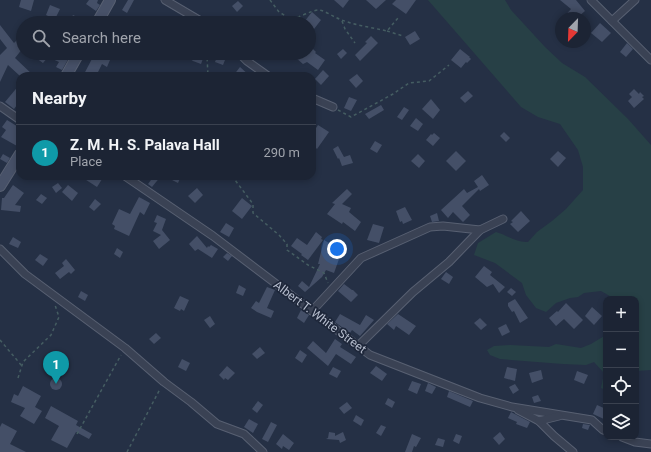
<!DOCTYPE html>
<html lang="en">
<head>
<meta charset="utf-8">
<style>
	body { margin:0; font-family:Roboto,sans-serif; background:#293040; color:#f1f3f6 }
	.controls { position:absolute; right:12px; bottom:12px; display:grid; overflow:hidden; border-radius:8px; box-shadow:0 2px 6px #0003 }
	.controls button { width:36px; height:36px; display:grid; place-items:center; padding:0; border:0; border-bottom:1px solid #3a414f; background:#1c2434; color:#f1f3f6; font:20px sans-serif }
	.compass { position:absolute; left:555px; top:12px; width:36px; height:36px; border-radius:50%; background:#1c2434; box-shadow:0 2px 6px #0003; rotate:203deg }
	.you { position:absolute; left:337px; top:249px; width:14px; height:14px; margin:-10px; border:3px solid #fff; border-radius:50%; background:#1a73e8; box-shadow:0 0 0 6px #1a73e833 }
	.badge { display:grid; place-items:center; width:26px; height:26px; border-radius:50%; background:#1a73e8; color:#fff; font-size:13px; font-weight:700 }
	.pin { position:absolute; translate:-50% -33px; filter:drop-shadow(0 1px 2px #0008) }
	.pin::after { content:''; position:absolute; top:21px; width:14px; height:12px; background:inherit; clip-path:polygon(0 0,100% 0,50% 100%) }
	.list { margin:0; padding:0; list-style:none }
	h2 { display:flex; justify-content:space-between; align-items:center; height:52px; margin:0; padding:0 16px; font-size:17px }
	h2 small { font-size:13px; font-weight:400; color:#a0a4ac }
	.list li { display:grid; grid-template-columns:26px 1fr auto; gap:12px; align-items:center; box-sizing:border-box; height:56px; padding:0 16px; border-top:1px solid #3a414f }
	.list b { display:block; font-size:15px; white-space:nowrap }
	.list p { margin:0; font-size:13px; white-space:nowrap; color:#a0a4ac }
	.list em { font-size:13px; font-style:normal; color:#a0a4ac }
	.icon { flex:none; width:22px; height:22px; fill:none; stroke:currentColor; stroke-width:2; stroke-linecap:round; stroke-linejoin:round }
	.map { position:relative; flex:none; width:651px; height:452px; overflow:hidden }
	.search { position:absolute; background:#1c2434; box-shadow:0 2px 6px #0003; left:16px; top:16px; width:300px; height:44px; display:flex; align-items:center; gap:10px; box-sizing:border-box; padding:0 14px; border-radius:22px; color:#a0a4ac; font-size:15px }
	.panel { position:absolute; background:#1c2434; box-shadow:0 2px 6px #0003; left:16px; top:72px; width:300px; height:108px; border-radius:12px }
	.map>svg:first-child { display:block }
	.green { fill:#274046 }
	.building { fill:#444f67 }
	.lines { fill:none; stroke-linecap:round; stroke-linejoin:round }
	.street-casing { stroke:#586072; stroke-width:9 }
	.secondary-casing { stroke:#586072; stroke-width:12 }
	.path { stroke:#455d62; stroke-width:1.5; stroke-dasharray:3 3; stroke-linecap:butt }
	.street { stroke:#3a4254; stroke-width:7 }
	.secondary { stroke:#475168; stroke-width:10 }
	.labels { text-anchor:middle; stroke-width:3.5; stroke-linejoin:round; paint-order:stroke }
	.street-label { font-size:12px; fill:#b7bece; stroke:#1e273a }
</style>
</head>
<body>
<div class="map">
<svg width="651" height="452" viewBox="0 0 651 452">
	<rect width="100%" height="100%" fill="#253045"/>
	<!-- green -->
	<g class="green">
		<path d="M428,0H505L511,10L545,47L562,63L585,77L628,119L651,145V370L636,371V299H615L601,291L584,293L578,297L570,298L556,303L546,312L536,308L526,295L522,283L495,263L474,255L478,243L496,232C507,235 516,243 528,242L537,232L552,221L566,209L583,190V167L578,150L560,124L538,117L521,107Z"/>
		<polygon points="606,335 606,390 601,388 604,373 594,362 586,365 563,364 500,359 490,355 487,350 494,346 510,345 549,347 556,344 581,348 591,344"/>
	</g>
	<!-- building -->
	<g class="building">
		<polygon points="21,0 34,0 31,11 19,7"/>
		<polygon points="89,0 98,0 97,3 100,5 96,11 86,4"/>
		<polygon points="128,0 134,0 127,13 122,10"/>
		<polygon points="334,0 349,0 343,8"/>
		<polygon points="366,0 386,0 376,9"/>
		<polygon points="396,0 416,0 406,14 392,4"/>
		<polygon points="560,0 576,0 585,11 578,17 575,14 571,18 563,18 571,9"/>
		<polygon points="238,1 243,6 237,12 232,6"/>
		<polygon points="50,5 60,9 53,23 44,23 48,16 46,15"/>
		<polygon points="312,12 321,20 314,29 309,26 309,23 304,22"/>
		<polygon points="73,15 89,23 66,23 70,16 72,17"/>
		<polygon points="600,23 611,33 602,42 591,33"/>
		<polygon points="0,25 14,43 18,39 23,43 23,48 15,58 34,76 20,76 8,65 0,82 0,55 7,48 0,39"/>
		<polygon points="415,31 420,39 410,45 405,37"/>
		<polygon points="371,36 378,43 360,61 355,55 367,43 365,42"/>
		<polygon points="627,43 633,49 626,57 620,52"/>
		<polygon points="309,45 316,52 315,53 325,60 318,70 307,62 303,64 296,58 300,53 309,53"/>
		<polygon points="343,49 347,53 341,59 337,54"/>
		<polygon points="460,49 470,57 469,57 471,59 467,63 466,62 461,68 451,60"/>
		<polygon points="29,53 63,53 70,56 62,70 56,67 59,62 48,57 43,63"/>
		<polygon points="181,53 197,53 204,56 201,64 193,61"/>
		<polygon points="94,55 104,59 104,58 110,60 107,67 102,64 96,76 83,76"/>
		<polygon points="217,57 225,60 223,65 215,62"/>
		<polygon points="240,67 250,76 233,76"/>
		<polygon points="323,70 329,76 321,85 315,79"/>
		<polygon points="357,74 363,81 356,88 349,80"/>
		<polygon points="20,84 20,101 14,109 5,102"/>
		<polygon points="634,89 639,94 640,92 644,96 642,97 644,99 634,108 628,101 632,97 629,94"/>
		<polygon points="468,91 473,96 465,103 460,98"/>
		<polygon points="349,97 357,100 351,111 344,108"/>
		<polygon points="431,99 440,110 433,119 422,109"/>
		<polygon points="381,105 384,110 369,119 365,114"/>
		<polygon points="404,107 409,110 402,120 397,117"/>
		<polygon points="416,118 423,124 418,131 410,126"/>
		<polygon points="7,120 20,128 20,141 17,146 1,137 6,130 2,127"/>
		<polygon points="318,125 329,132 317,149 312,144 312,134"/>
		<polygon points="504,132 510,138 506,142 500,136"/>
		<polygon points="434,133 440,138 433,146 426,140 431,134 432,135"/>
		<polygon points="375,141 382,145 377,153 370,149"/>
		<polygon points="338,146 344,157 350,155 353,163 342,166 339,158 338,159 333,149"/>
		<polygon points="456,151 466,161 456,171 446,161"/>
		<polygon points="558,151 566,158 558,167 550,159"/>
		<polygon points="3,154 10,158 7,163 0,159"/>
		<polygon points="418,154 425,161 419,168 411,161"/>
		<polygon points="482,175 489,185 480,191 479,189 462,206 470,215 463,222 453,212 448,218 441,210 464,189 467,193 478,187 474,181"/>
		<polygon points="80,176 104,176 97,187"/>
		<polygon points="154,176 161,176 152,187 148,184"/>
		<polygon points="164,176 181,176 178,183"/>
		<polygon points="58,183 62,188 56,193 52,187"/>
		<polygon points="13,185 24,193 15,205 21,206 20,212 1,210 2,198 4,198"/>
		<polygon points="68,185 78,193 72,201 62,192"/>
		<polygon points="197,188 203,195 195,203 188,196"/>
		<polygon points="347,189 352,194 342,204 351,208 349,212 361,222 355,231 343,222 342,224 327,214 335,204 332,203"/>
		<polygon points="41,194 47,198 42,204 36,200"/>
		<polygon points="139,197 150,203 144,215 140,212 129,236 114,229 115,226 112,224 119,209 130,214"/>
		<polygon points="242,198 252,206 242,219 232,211"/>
		<polygon points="95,199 101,204 94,211 89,207"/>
		<polygon points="405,207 412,220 403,224 402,221 400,222 396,211"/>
		<polygon points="521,211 530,221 518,232 510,224 513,222 511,221"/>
		<polygon points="437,213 439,221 432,222 430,216"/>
		<polygon points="157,215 166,219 162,230 170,240 159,249 153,241 161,235 153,231 157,223 154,222"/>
		<polygon points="226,223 234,228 229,237 220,232"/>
		<polygon points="373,224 384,227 379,243 367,240"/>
		<polygon points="316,232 322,237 321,239 323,240 308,260 301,255 302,254 291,246 297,238 307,245"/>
		<polygon points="197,236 207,248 208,246 209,247 211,245 218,249 212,258 198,249 195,251 189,244"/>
		<polygon points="13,237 21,242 18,248 9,244"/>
		<polygon points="324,240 336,247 331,256 339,259 334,273 326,270 322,277 305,292 298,286 302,281 309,287 320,264 318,264"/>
		<polygon points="117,248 123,252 120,258 114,254"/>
		<polygon points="227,253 232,256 228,261 223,257"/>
		<polygon points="40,254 48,259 43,266 35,260"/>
		<polygon points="66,259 75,270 71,274 69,272 60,279 55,273 64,266 62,263"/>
		<polygon points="484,266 492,272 490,275 505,287 499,293 493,284 487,287 475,277"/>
		<polygon points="446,272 453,277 449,284 441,279"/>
		<polygon points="344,284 352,290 353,290 358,295 351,302 338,291"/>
		<polygon points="239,285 246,289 243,296 236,293"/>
		<polygon points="267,287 275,290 267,308 274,311 271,318 257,312 251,308 256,301 259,303"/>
		<polygon points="511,288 516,292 512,296 507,292"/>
		<polygon points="81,291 88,295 85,301 78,297"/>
		<polygon points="180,296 189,300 184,311 181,309 180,311 174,308"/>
		<polygon points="515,299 528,318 520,323 514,311 512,312 508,306 508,303"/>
		<polygon points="566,303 583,320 574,329 564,319 556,326 549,318 557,311 558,312"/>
		<polygon points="592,307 602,316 594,325 585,316"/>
		<polygon points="301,310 309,315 304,323 297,318"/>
		<polygon points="340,314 360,325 366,315 374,320 360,336 352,330 350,333 335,322"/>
		<polygon points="398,314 416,326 409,335 396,326 394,330 387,324"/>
		<polygon points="210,316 215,324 210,328 204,320"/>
		<polygon points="480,318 487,325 481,330 474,323"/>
		<polygon points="506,324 510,332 502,336 498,328"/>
		<polygon points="156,333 161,338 154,344 149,339"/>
		<polygon points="335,339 342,344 340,347 356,357 351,364 336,354 328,366 307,348 313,341 326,353"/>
		<polygon points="260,347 265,353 257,359 252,354"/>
		<polygon points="300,350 307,355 302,363 295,358"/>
		<polygon points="182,359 190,363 186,371 178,367"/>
		<polygon points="227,366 235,373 228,380 225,378 224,380 219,375"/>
		<polygon points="376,366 387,374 382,381 370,373"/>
		<polygon points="333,367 341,371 337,378 329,374"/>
		<polygon points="507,367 517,369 515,381 504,378"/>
		<polygon points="541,370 543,379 532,383 529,373"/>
		<polygon points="577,371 588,375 584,384 574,380"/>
		<circle cx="56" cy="384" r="6"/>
		<polygon points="412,381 421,384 417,394 408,390"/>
		<polygon points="428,383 436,387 432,394 425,391"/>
		<polygon points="515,384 519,390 513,394 509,387"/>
		<polygon points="23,386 41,396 35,407 42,411 34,424 20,416 25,408 11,402 14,394 18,396"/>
		<polygon points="449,391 473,401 470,407 447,397"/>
		<polygon points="538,395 541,401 534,403 532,397"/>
		<polygon points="388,398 395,402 392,408 385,404"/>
		<polygon points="258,401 263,405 257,413 252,409"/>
		<polygon points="347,402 352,408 344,414 339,408"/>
		<polygon points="597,405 606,409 606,420 593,414"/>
		<polygon points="51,406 78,421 76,425 92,434 89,439 76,432 67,448 51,440 59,426 45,418"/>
		<polygon points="511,412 530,422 527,428 516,424 517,422 508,418"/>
		<polygon points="356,415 364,420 361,426 353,421"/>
		<polygon points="249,419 258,424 253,433 244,427"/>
		<polygon points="271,422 277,425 268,442 262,439"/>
		<polygon points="2,423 17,431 10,444 26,452 0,452 0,427"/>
		<polygon points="583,424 590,425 588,430 582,428"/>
		<polygon points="381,425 386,427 381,436 376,433"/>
		<polygon points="329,432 335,433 335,436 343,432 346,440 340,443 339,440 326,439 328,438"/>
		<polygon points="500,432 505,439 499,445 493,438"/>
		<polygon points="283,434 294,443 289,450 283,446 282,449 276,444"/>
		<polygon points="412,434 421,438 416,447 414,446 412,452 405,452"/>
		<polygon points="456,434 462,436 459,444 453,441"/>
		<polygon points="438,438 445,440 443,447 435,445"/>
	</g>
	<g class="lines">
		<defs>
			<g id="street">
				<polyline points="165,0 204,23"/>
				<polyline points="591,0 651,60"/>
				<polyline points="612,21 635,0"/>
				<polyline points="239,53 247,61 268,76"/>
				<polyline points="312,98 333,107"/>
				<polyline points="0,106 20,120"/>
				<polyline points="125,176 213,236 370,355 480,398 512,407 592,420 603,430 606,431"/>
				<polyline points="0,249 25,274 125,348 164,382 191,402 217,424 244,434 263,452"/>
				<polyline points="312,311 361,258 430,227 443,226 480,230"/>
				<polyline points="358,346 413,292 449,262 480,230 503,219"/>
				<polyline points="518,410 539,421 554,436 573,452"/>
				<polyline points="539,421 559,416"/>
				<polyline points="622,437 635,442 651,444"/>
			</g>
			<g id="secondary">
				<polyline points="97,23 110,0"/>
				<polyline points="66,76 79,53"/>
				<polyline points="0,186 20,154"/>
			</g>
		</defs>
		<!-- street casing -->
		<use href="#street" class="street-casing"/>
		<!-- secondary casing -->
		<use href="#secondary" class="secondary-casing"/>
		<!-- path -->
		<g class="path">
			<polyline points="270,0 279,12 291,19"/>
			<polyline points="342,21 345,29 355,43"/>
			<path d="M287,23C291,20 313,10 318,10C324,10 330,15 335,17C351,25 370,27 387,31L398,18"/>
			<polyline points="387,31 403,36"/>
			<polyline points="205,53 207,56 208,76"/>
			<polyline points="338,110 351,117 393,94 409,83 429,81 449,65"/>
			<polyline points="232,176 253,204 253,213 279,235 287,244 287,250 308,265 324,273 328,283"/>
			<polyline points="0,340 22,366"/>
			<polyline points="18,378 23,362 51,335 59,317 55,305"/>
			<polyline points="77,434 121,355"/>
			<polyline points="127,452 160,389"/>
		</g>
		<!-- street -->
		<use href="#street" class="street"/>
		<!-- secondary -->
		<use href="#secondary" class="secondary"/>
	</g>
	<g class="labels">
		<!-- street labels -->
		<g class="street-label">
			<text transform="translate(320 317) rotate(37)" y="4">Albert T. White Street</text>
		</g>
	</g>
</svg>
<div class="controls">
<button>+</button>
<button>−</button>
<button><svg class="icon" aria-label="locate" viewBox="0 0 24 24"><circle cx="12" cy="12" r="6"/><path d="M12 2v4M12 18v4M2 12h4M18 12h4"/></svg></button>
<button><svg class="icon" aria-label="layers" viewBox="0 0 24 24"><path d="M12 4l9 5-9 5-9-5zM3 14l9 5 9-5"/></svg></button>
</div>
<svg class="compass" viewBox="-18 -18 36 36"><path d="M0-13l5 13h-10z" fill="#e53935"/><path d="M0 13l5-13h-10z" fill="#a0a4ac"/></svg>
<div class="you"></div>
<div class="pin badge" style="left:56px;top:384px;background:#0f9aa8">1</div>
<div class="search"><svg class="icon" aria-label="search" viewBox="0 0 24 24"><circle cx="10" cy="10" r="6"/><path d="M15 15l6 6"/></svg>Search here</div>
<section class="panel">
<h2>Nearby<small></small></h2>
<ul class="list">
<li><span class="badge" style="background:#0f9aa8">1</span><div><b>Z. M. H. S. Palava Hall</b><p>Place</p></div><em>290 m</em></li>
</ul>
</section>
</div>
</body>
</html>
